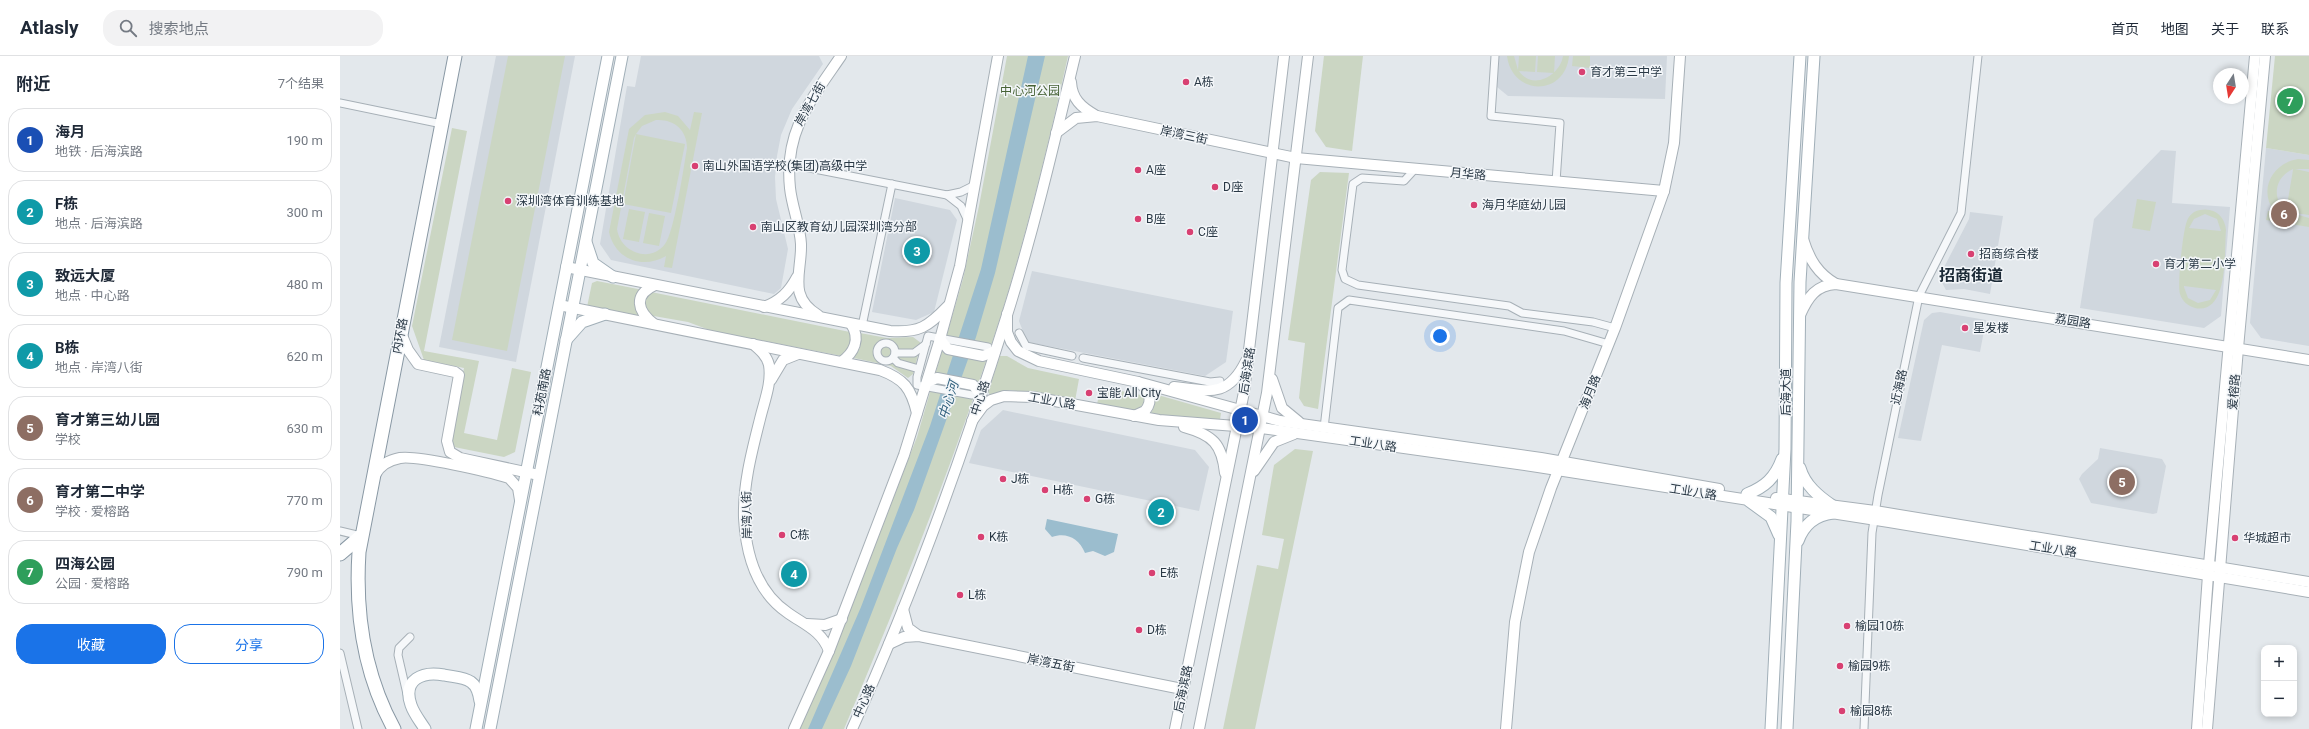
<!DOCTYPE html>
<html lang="zh">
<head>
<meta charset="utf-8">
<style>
	body { margin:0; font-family:Roboto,"Noto Sans SC",sans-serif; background:#f2f2f3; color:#1f2937 }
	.controls { position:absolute; right:12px; bottom:12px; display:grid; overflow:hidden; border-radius:8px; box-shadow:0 2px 6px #0003 }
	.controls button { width:36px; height:36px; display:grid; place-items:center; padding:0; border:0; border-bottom:1px solid #e0e1e3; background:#fff; color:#1f2937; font:20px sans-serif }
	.compass { position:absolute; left:1873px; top:12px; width:36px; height:36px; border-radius:50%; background:#fff; box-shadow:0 2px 6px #0003; rotate:192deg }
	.you { position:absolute; left:1100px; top:280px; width:14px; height:14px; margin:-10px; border:3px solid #fff; border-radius:50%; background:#1a73e8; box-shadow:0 0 0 6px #1a73e833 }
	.badge { display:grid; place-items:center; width:26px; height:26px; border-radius:50%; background:#1a73e8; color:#fff; font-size:13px; font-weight:700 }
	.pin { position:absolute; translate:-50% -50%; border:2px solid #fff; box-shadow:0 1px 4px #0006 }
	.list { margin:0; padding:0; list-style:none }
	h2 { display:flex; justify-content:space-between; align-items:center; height:52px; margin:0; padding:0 16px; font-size:17px }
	h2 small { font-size:13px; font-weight:400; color:#747a83 }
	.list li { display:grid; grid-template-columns:26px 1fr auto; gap:12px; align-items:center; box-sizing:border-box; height:64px; margin:0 8px 8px; padding:0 8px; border:1px solid #e0e1e3; border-radius:16px }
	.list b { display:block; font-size:15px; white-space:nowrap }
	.list p { margin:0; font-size:13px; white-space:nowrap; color:#747a83 }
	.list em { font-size:13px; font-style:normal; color:#747a83 }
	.actions { display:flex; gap:8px; padding:12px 16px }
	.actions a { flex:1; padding:9px 0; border:1px solid #1a73e8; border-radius:16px; text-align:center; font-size:14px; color:#1a73e8 }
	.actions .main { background:#1a73e8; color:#fff }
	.icon { flex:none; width:22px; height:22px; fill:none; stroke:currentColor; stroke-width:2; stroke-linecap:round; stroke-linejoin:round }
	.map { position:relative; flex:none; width:1969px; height:673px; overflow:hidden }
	header { display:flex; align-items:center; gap:24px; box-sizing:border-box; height:56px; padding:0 20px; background:#fff; border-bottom:1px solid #e0e1e3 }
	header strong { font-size:19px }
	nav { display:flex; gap:22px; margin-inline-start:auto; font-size:14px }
	.search { width:280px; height:36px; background:#f2f2f3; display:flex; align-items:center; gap:10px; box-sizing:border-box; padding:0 14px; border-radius:16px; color:#747a83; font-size:15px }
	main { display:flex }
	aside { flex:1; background:#fff }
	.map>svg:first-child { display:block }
	.built { fill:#d0d7de }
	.green { fill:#cbd6c3; fill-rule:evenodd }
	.water { fill:#9bbdce }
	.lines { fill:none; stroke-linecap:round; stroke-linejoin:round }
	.street-casing { stroke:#a7b0b7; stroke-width:9 }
	.secondary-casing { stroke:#a7b0b7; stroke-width:12 }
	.primary-casing { stroke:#a1afb8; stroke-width:13 }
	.highway-casing { stroke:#8998a4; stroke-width:15 }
	.street { stroke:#f6f8fa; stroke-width:7 }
	.secondary { stroke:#fff; stroke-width:10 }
	.primary { stroke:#fff; stroke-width:11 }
	.highway { stroke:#fff; stroke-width:13 }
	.poi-dot { fill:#d84072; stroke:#f3f6f9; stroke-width:1.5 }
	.labels { text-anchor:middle; stroke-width:3; stroke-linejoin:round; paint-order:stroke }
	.poi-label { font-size:12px; fill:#293845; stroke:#f3f6f9; text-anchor:start }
	.park-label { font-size:12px; fill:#466235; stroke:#f3f6f9 }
	.street-label { font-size:12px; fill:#293845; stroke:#f3f6f9 }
	.water-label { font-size:13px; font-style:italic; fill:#30607d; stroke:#f3f6f9 }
	.district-label { font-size:16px; font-weight:bold; fill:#1b2936; stroke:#f3f6f9 }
</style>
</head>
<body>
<header>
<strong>Atlasly</strong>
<div class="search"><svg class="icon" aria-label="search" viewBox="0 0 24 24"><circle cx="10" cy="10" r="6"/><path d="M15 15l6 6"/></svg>搜索地点</div>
<nav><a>首页</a><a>地图</a><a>关于</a><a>联系</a></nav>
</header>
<main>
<aside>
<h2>附近<small>7个结果</small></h2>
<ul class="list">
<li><span class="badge" style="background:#1a4fb4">1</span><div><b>海月</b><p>地铁 · 后海滨路</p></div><em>190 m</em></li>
<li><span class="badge" style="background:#0f9aa8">2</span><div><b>F栋</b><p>地点 · 后海滨路</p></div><em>300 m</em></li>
<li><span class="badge" style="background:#0f9aa8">3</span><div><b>致远大厦</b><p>地点 · 中心路</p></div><em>480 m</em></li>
<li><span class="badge" style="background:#0f9aa8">4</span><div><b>B栋</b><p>地点 · 岸湾八街</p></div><em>620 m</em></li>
<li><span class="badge" style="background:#8d6e63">5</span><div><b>育才第三幼儿园</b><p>学校</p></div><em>630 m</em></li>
<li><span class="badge" style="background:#8d6e63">6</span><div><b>育才第二中学</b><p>学校 · 爱榕路</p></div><em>770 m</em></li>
<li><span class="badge" style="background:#2e9e5b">7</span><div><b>四海公园</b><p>公园 · 爱榕路</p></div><em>790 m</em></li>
</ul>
<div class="actions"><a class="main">收藏</a><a>分享</a></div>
</aside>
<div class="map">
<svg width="1969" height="673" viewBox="0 0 1969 673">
	<rect width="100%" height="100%" fill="#e3e8ec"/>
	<!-- built -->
	<g class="built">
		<polygon points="156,0 235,0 176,306 99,291"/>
		<polygon points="301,0 479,0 483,8 452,53 441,79 437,100 435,121 436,143 448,193 441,232 434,238 271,204 260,188 287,30 295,31"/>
		<polygon points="1159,0 1327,0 1325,43 1168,40 1157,31"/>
		<polygon points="1926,92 1969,99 1969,290 1921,282 1910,267"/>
		<polygon points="1821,94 1836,95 1832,147 1890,151 1881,260 1864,272 1740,252 1754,163"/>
		<polygon points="555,142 610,154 617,164 594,256 576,264 532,256"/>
		<polygon points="1630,156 1663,160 1650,238 1624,233 1606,234 1599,221 1629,163"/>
		<polygon points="692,215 893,255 886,306 865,320 687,286 679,265"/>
		<polygon points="1600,256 1646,264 1640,296 1602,289 1581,385 1558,382 1584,264 1592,257"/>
		<polygon points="663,354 855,394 869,411 859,455 629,407 641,374"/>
		<polygon points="1760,392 1822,403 1826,410 1817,457 1813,458 1751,447 1739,423 1742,418 1758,403"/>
	</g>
	<!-- green -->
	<g class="green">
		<polygon points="168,0 225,0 167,295 112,284"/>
		<path d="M667,0H728C709,86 688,172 662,256C617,398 562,536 504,673H459L498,585L577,381L623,223L639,150Z"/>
		<polygon points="984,0 1023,0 1012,95 986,91 975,75"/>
		<path d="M1167,0H1174L1178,14L1179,0H1196L1195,16L1179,15C1192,35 1220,20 1223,0H1229C1225,41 1172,40 1167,0Z"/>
		<polygon points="1198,0 1215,0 1214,17 1197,16"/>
		<polygon points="1233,0 1250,0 1250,12 1232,10"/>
		<polygon points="1935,0 1969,0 1969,99 1926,92"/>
		<path d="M325,56L338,60L350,74L354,56L362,57L332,212L324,211L326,200C302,214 275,203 269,176L289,73L305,59ZM316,64C334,63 347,74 347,92C344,110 334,177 325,188C310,208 280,196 277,173L294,82L296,78L283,148L331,157L345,88L296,78L302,70Z"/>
		<polygon points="112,72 127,75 84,295 139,305 124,377 157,384 172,312 191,316 175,396 164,401 114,391 110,383 124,312 84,304 72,270"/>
		<path d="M1958,103L1969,104V113H1955L1969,116V159L1948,156L1969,162V171L1926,164L1928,155H1934C1918,133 1933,107 1958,103ZM1953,113V114L1946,155C1931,142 1935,121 1953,113Z"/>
		<polygon points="980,116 1009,117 978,353 964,350 959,342 965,287 948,284 971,124"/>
		<polygon points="1797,143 1816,146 1810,175 1792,172"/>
		<polygon points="289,153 305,156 299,186 283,183"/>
		<path d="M1860,154C1874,151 1885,160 1886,174C1884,196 1889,259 1855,252C1848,250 1842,245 1840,238C1837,230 1843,173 1847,165C1849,159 1854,155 1860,154ZM1865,158L1877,163L1881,175L1849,172L1854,163ZM1844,231V230L1876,234L1870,244L1858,247L1848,242Z"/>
		<polygon points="309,157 325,160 319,190 303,187"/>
		<polygon points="257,225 303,234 302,261 247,251 252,227"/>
		<polygon points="311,236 510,276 510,290 502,300 372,275 348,266 308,259 303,244"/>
		<polygon points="520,277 547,282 573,281 581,287 573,318 568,322 551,310 514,302 520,292"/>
		<polygon points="660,300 667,300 688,312 739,323 735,345 670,334 650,339 648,336"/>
		<polygon points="761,331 801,339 805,342 806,347 800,356 757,348"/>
		<polygon points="811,337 881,357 880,364 810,359 814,351"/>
		<polygon points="955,393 973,395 915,673 883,673 917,509 938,513 944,483 922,479 934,409"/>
	</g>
	<!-- water -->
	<g class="water">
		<polygon points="688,0 705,0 655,217 636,281 574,454 557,492 511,610 482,673 468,673 521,551 590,370 641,213"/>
		<path d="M707,463L778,478L774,496L765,500L753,495L745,497C739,482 726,476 712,481L705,473Z"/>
	</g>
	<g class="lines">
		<defs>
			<g id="street">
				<polyline points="1155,0 1151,60 1220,67 1216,126"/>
				<polyline points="0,47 102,68"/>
				<polyline points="449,108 607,139 621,136 635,129"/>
				<polyline points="1075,113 1064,125 1022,122 1013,128 1002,214 1005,223 1018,229 1169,250 1182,257 1253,266 1275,272"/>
				<polyline points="607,139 621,150 628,165"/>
				<polyline points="522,270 552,128"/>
				<polyline points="679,277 686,290 732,300"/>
				<circle cx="546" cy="296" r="9"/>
				<polyline points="555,297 574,297 586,288"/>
				<polyline points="553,302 558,307 579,313"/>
				<polyline points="743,302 870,326 880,325"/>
				<polyline points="632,339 577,329 577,321 588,280 648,291"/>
				<polyline points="984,372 998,252 1009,244 1224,275 1269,288"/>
				<polyline points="0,475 21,480"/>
				<polyline points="0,597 18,673"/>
				<polyline points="67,638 58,599 59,592 70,581"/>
				<polyline points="1524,673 1532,477 1538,439 1579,240 1621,157 1638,0"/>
			</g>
			<g id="secondary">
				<path d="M731,26C732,43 741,51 755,59"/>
				<polyline points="716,77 736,62 757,60 956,102 1324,135"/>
				<path d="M1463,183C1469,203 1478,218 1496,228"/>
				<path d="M226,211L550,275C579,277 588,271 608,250"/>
				<path d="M219,249L540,314C564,323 571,332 577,357"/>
				<path d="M424,251C440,245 449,236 457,221"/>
				<polyline points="667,258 667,276 671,286 678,295 699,305 798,326 940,365 1201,402 1379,433"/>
				<path d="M478,259C447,240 462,216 461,188C460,169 452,151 450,132C444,75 471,44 501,0"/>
				<path d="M1460,259C1468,241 1476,229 1496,228L1969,304"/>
				<path d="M314,268C297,255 293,239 315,229"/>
				<polyline points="61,277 68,294 78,308 115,316 119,319 107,385 110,396 120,402 199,419"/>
				<polyline points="600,283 608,293 643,300 655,295"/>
				<path d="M413,288C420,294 427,300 429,309C432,327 424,346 420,363C412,395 403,428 404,462C406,498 417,536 448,557C465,569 482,575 489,595"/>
				<path d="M501,306C514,297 521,283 511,268"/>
				<polyline points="932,323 942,352 959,366"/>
				<polyline points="431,324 443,304 458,298"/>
				<polyline points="587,326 597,322 633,329 641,339"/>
				<path d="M834,331C869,335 888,342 906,305"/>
				<path d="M794,360L805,355C814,344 809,334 798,326"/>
				<polyline points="632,365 643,350 651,344 664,340 693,341 819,364 921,372 1198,411 1549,466 1969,536"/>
				<path d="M844,371C873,379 882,388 885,417"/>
				<polyline points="914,415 934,386 954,378"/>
				<path d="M35,419C40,409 49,404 60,402C77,399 150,416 169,422L178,432L180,444"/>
				<polyline points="1436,442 1535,455 1969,526"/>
				<polyline points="563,553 568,572 579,580"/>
				<polyline points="467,568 485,569 502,563"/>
				<polyline points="549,588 564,581 579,580 842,633"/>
				<polyline points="454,673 489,595 564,399 600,283 620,210 658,0"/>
				<path d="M512,673C573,539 623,399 667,259C694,174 714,87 735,0"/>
				<polyline points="835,673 904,336 944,0"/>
				<polyline points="859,673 927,337 968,0"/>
				<polyline points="1166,673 1175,566 1189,496 1211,432 1275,272 1324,135 1334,87 1340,0"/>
				<polyline points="1857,673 1868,519 1915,0"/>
				<polyline points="1867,673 1898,292 1925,0"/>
			</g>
			<g id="primary">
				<polyline points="246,186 253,207 273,221"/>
				<polyline points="226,284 242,266 265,258"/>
				<path d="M1460,412C1465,429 1478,440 1493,450"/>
				<path d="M1407,438C1425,431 1435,422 1442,403"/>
				<polyline points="1409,445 1431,461 1439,479"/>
				<path d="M1458,485C1464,468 1476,459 1493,457"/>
				<path d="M85,673C80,665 74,658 71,649C62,623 83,615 104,619C113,621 124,621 131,626C137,630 139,638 140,645"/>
				<polyline points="136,673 268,0"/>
				<polyline points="150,673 282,0"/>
				<polyline points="1431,673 1445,393 1446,227 1460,0"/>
				<polyline points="1447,673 1457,465 1460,226 1474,0"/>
			</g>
			<g id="highway">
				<polyline points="0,498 21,480"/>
				<path d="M54,673C24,618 15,558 19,496L115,0"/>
			</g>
		</defs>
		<!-- street casing -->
		<use href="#street" class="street-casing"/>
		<!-- secondary casing -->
		<use href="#secondary" class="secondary-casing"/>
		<!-- primary casing -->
		<use href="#primary" class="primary-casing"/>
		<!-- highway casing -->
		<use href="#highway" class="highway-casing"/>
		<!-- street -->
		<use href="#street" class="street"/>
		<!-- secondary -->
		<use href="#secondary" class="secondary"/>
		<!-- primary -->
		<use href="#primary" class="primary"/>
		<!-- highway -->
		<use href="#highway" class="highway"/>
	</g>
	<!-- markers -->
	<g class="poi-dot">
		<circle cx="1242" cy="16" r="4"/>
		<circle cx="846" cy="26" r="4"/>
		<circle cx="355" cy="110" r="4"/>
		<circle cx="798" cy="114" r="4"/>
		<circle cx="875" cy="131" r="4"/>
		<circle cx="168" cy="145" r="4"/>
		<circle cx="1134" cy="149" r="4"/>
		<circle cx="798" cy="163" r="4"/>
		<circle cx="413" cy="171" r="4"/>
		<circle cx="850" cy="176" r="4"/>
		<circle cx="1631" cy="198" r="4"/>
		<circle cx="1816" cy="208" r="4"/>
		<circle cx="1625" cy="272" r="4"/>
		<circle cx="749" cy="337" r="4"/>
		<circle cx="663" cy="423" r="4"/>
		<circle cx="705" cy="434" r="4"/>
		<circle cx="747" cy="443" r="4"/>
		<circle cx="442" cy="479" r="4"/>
		<circle cx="641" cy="481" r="4"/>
		<circle cx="1895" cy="482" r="4"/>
		<circle cx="812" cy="517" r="4"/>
		<circle cx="620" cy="539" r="4"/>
		<circle cx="1507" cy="570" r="4"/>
		<circle cx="799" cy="574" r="4"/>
		<circle cx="1500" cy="610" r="4"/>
		<circle cx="1502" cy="655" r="4"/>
	</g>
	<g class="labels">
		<!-- poi labels -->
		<g class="poi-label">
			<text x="1250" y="20">育才第三中学</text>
			<text x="854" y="30">A栋</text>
			<text x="363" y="114">南山外国语学校(集团)高级中学</text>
			<text x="806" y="118">A座</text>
			<text x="883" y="135">D座</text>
			<text x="176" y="149">深圳湾体育训练基地</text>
			<text x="1142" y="153">海月华庭幼儿园</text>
			<text x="806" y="167">B座</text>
			<text x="421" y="175">南山区教育幼儿园深圳湾分部</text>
			<text x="858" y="180">C座</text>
			<text x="1639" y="202">招商综合楼</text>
			<text x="1824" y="212">育才第二小学</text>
			<text x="1633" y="276">星发楼</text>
			<text x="757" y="341">宝能 All City</text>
			<text x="671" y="427">J栋</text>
			<text x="713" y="438">H栋</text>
			<text x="755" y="447">G栋</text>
			<text x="450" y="483">C栋</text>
			<text x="649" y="485">K栋</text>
			<text x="1903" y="486">华城超市</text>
			<text x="820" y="521">E栋</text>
			<text x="628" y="543">L栋</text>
			<text x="1515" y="574">榆园10栋</text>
			<text x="807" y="578">D栋</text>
			<text x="1508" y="614">榆园9栋</text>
			<text x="1510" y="659">榆园8栋</text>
		</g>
		<!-- park labels -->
		<g class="park-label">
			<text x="690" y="39">中心河公园</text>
		</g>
		<!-- street labels -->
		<g class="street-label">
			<text transform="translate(470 48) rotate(-60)" y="4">岸湾七街</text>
			<text transform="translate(844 79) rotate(12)" y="4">岸湾三街</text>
			<text transform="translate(1128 118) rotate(5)" y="4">月华路</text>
			<text transform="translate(1733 265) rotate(9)" y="4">荔园路</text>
			<text transform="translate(60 280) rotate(-79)" y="4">内环路</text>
			<text transform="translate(907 315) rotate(-81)" y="4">后海滨路</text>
			<text transform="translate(1559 331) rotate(-78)" y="4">近海路</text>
			<text transform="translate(202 336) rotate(-79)" y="4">科苑南路</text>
			<text transform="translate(1250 336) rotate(-68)" y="4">海月路</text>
			<text transform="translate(1446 336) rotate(-90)" y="4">后海大道</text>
			<text transform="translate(1894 336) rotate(-85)" y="4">爱榕路</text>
			<text transform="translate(640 342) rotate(-72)" y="4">中心路</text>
			<text transform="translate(712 345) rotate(10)" y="4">工业八路</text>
			<text transform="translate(1033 388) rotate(8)" y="4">工业八路</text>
			<text transform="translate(1353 436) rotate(9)" y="4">工业八路</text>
			<text transform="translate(407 459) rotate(-91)" y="4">岸湾八街</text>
			<text transform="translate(1713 493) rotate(9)" y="4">工业八路</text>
			<text transform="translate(711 607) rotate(11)" y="4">岸湾五街</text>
			<text transform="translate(843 633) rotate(-78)" y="4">后海滨路</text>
			<text transform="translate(524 645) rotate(-66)" y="4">中心路</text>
		</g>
		<!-- water labels -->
		<g class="water-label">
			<text transform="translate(608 344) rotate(-73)" y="5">中心河</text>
		</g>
		<!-- district labels -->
		<g class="district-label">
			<text x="1631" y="225">招商街道</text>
		</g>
	</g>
</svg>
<div class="controls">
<button>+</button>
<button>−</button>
</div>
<svg class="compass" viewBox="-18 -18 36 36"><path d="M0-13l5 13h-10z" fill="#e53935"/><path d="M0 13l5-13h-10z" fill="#747a83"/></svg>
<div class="you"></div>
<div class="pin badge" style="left:905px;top:364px;background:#1a4fb4">1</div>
<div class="pin badge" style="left:821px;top:456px;background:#0f9aa8">2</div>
<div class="pin badge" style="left:577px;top:195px;background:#0f9aa8">3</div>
<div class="pin badge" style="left:454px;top:518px;background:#0f9aa8">4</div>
<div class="pin badge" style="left:1782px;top:426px;background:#8d6e63">5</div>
<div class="pin badge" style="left:1944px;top:158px;background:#8d6e63">6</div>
<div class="pin badge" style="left:1950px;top:45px;background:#2e9e5b">7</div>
</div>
</main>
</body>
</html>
